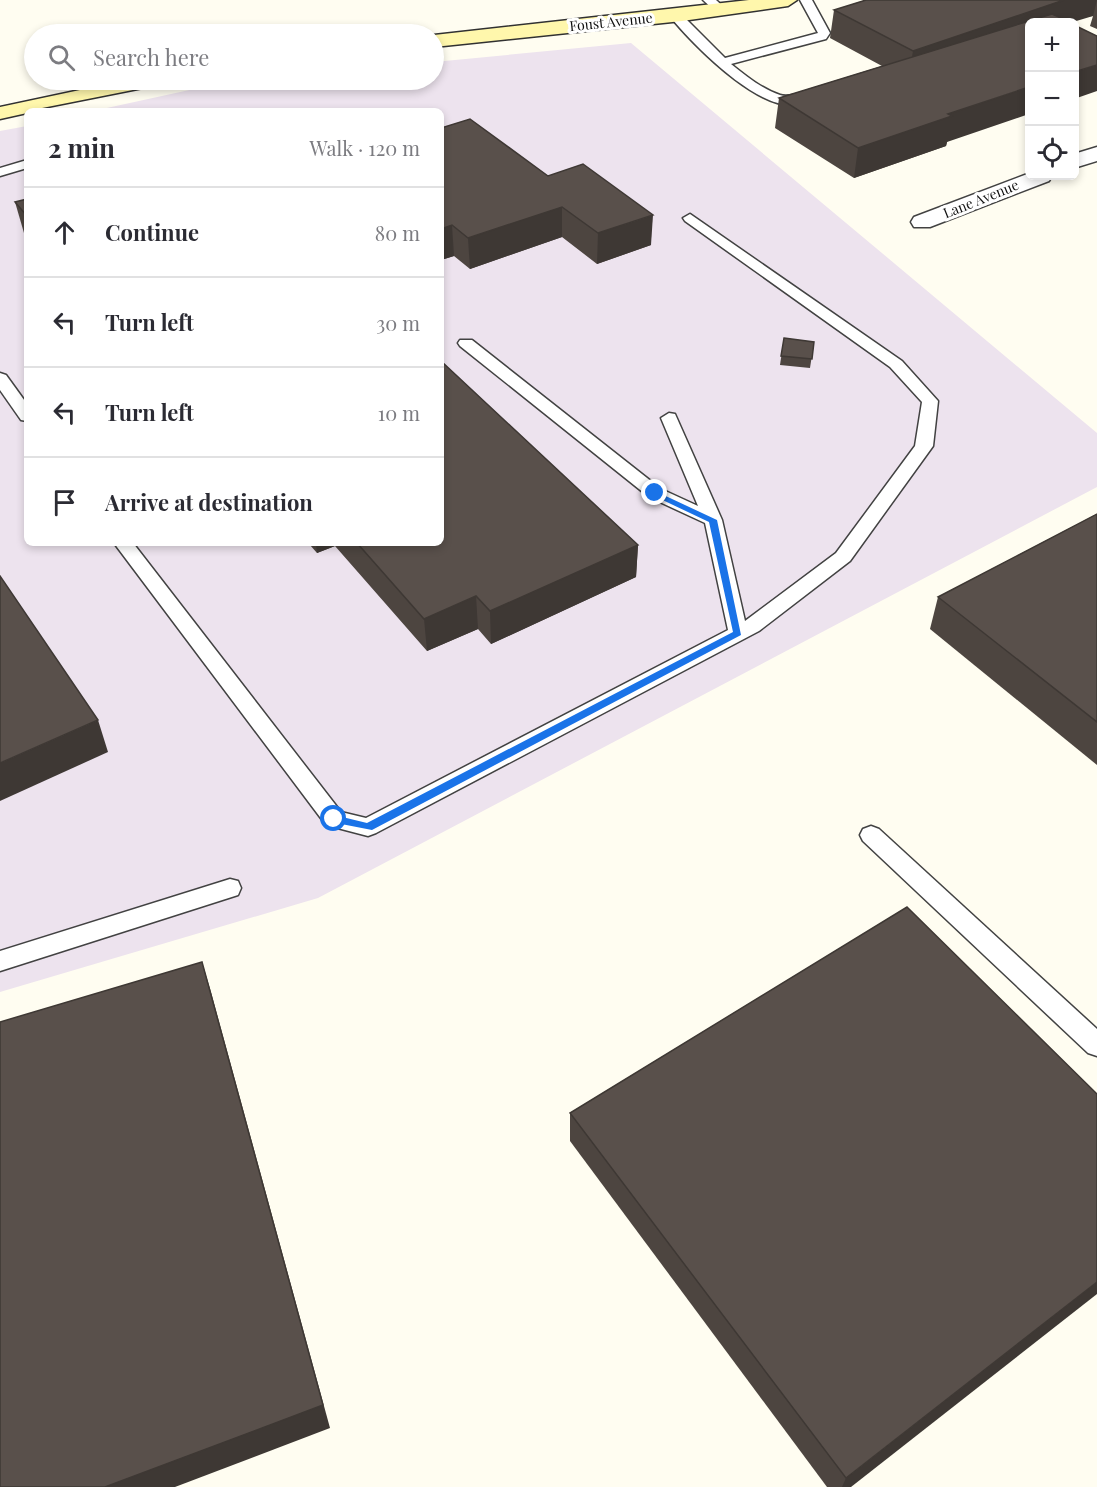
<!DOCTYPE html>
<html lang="en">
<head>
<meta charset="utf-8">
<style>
	body { margin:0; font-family:"Playfair Display",serif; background:#f2f2f3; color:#2b2b33 }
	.controls { position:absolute; right:18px; top:18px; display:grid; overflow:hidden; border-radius:9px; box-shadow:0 3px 9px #0003 }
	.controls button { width:54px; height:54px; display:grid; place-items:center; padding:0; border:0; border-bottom:2px solid #e1e1e2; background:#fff; color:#2b2b33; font:30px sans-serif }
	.stop { position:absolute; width:18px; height:18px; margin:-14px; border:4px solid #1a73e8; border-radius:50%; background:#fff }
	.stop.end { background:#1a73e8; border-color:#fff; box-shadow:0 2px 6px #0008 }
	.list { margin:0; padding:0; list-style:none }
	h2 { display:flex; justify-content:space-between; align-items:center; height:78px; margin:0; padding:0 24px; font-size:26px }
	h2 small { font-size:20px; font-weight:400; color:#7c7c81 }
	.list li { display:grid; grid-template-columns:39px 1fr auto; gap:18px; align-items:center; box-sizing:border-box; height:90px; padding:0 24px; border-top:2px solid #e1e1e2 }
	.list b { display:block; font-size:22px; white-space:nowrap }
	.list em { font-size:20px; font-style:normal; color:#7c7c81 }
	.icon { flex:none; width:33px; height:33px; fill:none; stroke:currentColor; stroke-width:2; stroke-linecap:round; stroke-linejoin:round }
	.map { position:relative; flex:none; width:1097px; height:1487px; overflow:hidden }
	.search { position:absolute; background:#fff; box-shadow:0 3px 9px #0003; left:24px; top:24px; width:420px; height:66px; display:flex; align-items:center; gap:15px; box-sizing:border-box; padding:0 21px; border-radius:33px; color:#7c7c81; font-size:22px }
	.panel { position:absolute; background:#fff; box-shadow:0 3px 9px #0003; left:24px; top:108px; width:420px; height:438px; border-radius:9px }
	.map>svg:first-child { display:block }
	.industrial { fill:#ede3ee }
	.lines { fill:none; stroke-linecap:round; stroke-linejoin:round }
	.lane-casing { stroke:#424242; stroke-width:3 }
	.street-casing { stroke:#424242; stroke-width:3 }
	.secondary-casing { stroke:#313131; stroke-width:3 }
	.lane { fill:#fff; fill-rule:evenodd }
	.street { fill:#fff; fill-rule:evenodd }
	.secondary { fill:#fff7ac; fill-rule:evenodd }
	.wall { fill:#4d4540 }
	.shaded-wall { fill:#3e3834 }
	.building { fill:#59504b; stroke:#3e3834; stroke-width:1.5 }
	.route { fill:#1a73e8 }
	.labels { text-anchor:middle; stroke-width:6; stroke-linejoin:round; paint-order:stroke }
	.far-street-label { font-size:14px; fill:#0f0f0f; stroke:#fff }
</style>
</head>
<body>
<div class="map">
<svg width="1097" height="1487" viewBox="0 0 1097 1487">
	<rect width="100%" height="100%" fill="#fffdf1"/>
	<!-- industrial -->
	<polygon class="industrial" points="631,43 1097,433 1097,487 318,898 0,992 0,131 27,126 27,543 441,543 441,111 93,111 217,84 259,80 434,80 434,62"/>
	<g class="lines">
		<defs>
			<g id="lane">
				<polygon points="703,0 716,0 727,10 717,13"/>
				<path d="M800,0H812L830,33L826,39L731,64C746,76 762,89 780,95C791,99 803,89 811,97C776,132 690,42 669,15L679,12L725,58L818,33Z"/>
				<polygon points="27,160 27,168 0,176 0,168"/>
				<polygon points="690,214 902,361 938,401 933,446 850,561 759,631 376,833 368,836 326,825 114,543 133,543 341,812 366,818 728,630 705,523 649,497 460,346 458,343 460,340 472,340 661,489 698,506 661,418 669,413 675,414 722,520 745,621 836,553 915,446 922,402 890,367 685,221 683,218"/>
				<polygon points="0,373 6,375 27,404 27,421 21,420 0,390"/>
				<polygon points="871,826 879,829 1097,1029 1097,1056 1088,1053 863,841 860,835 863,829"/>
				<polygon points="230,879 238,881 241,888 238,895 0,971 0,951"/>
			</g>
			<g id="street">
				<polygon points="1097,147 1097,161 1074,168 1074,154"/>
				<polygon points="1030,173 1030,176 1052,176 1049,181 930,227 914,227 911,222 914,217"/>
			</g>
			<g id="secondary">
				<polygon points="749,0 797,0 788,6 682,21 434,47 434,35"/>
				<polygon points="127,80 163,80 160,84 153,86 27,111 27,113 0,119 0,107"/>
			</g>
		</defs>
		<!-- lane casing -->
		<use href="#lane" class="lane-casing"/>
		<!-- street casing -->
		<use href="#street" class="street-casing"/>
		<!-- secondary casing -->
		<use href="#secondary" class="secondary-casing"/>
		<!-- lane -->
		<use href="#lane" class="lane"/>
		<!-- street -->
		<use href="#street" class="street"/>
		<!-- secondary -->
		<use href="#secondary" class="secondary"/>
	</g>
	<!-- wall -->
	<g class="wall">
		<polygon points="866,0 1097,0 1097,29 1090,26 1093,16 1029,22 947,142 946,146 854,178 775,128 779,98 882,66 830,38 834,10"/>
		<polygon points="441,128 548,176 651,245 597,264 562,237 470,269 454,256 441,260"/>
		<polygon points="27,199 27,237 24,233 15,202"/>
		<polygon points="784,338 814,342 810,368 780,365"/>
		<polygon points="1097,514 1097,765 930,629 938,597"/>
		<polygon points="309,543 441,543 638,545 636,577 491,644 478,629 427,651 335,546 317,553 310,545"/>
		<polygon points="907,907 851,1487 827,1487 570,1141 570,1113"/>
	</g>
	<!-- shaded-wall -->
	<g class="shaded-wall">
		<polygon points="1064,0 1097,0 1093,16 1073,22 1029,22 908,80 913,51"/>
		<polygon points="1097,65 1097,91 1074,99 1074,72"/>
		<polygon points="1029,87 1029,114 947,142 946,146 854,178 858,148 948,114"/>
		<polygon points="562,207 562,237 470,269 468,238"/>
		<polygon points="653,215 651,245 597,264 598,233"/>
		<polygon points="452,225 454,256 441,260 441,229"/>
		<polygon points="316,543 335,543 335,546 317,553"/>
		<polygon points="638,545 636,577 491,644 490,611"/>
		<polygon points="476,596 478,629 427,651 424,619"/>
		<polygon points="98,720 108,752 0,801 0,763"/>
		<polygon points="202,962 211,992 330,1428 175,1487 105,1487"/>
		<polygon points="1097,1282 1097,1294 851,1487 842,1487 846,1478"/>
	</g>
	<!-- building -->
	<g class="building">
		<polygon points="866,0 1064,0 913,51 834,10"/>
		<polygon points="1052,14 1070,22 1029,22 1029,87 948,114 952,116 858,148 779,98"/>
		<polygon points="1074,25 1097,36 1097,65 1074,72"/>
		<polygon points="470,119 548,176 583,164 653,215 598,233 562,207 468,238 452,225 441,229 441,128"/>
		<polygon points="27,199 27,216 15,202"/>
		<polygon points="784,338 814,342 812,359 781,356"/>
		<polygon points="441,361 638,545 490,611 476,596 424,619 357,543 441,543"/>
		<polygon points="1097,514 1097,722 938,597"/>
		<polygon points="0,576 98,720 0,763"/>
		<polygon points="907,907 1097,1094 1097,1282 846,1478 570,1113"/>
		<polygon points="202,962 323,1405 105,1487 0,1487 0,1022"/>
	</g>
	<!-- route -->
	<polygon class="route" points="655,491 717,520 741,635 372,830 331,822 331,816 334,815 367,823 733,632 709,522 652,495"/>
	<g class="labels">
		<!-- far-street labels -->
		<g class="far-street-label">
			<text transform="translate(611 22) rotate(-6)" y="5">Foust Avenue</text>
			<text transform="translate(981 199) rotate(-22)" y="5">Lane Avenue</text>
		</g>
	</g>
</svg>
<div class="controls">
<button>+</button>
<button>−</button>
<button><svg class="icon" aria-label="locate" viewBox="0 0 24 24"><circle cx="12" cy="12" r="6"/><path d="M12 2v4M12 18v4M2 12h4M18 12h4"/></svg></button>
</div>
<div class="stop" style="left:334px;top:819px"></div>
<div class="stop end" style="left:655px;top:493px"></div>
<div class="search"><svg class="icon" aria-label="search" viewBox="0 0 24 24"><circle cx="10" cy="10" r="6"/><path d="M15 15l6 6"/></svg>Search here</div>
<section class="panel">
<h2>2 min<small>Walk · 120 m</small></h2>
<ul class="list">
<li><svg class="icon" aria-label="ahead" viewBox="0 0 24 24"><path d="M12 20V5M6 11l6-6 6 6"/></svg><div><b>Continue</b></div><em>80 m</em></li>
<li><svg class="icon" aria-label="left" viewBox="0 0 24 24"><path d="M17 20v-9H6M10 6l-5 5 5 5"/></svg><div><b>Turn left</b></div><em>30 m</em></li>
<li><svg class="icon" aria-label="left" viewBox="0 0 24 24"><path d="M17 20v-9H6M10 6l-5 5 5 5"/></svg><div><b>Turn left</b></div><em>10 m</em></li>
<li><svg class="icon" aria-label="arrive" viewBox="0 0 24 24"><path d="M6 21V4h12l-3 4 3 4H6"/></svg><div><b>Arrive at destination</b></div></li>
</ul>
</section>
</div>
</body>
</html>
